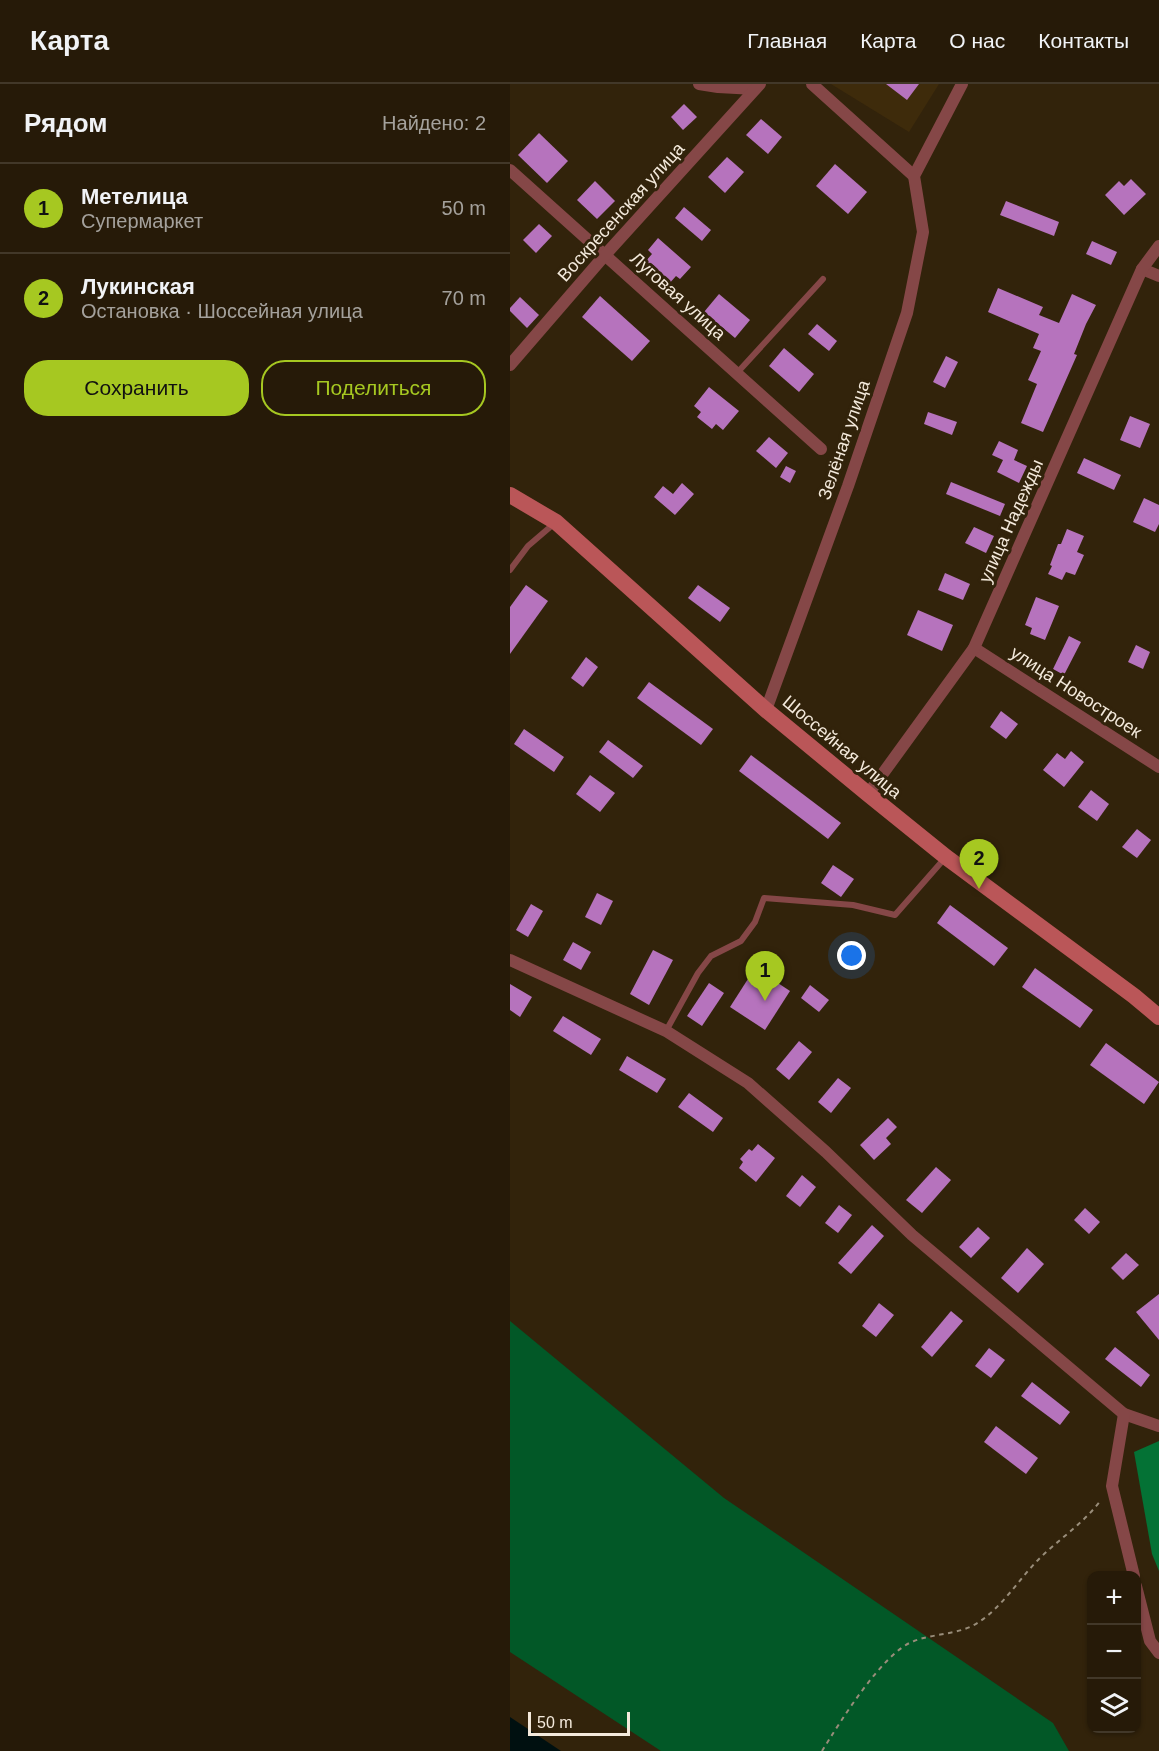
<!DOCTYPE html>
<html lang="ru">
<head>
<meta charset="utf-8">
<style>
	body { margin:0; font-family:Arial,sans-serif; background:#322716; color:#f1f3f6 }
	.controls { position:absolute; right:18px; bottom:18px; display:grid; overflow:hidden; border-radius:12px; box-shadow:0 2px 4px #0004 }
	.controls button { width:54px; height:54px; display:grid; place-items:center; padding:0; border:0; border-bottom:2px solid #423829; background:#261a08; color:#f1f3f6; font:30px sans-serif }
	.scale { position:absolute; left:18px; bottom:15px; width:102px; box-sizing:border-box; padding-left:6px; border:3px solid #f4eadc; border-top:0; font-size:16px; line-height:21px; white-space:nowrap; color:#f4eadc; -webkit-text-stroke:4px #32230b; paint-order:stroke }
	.you { position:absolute; left:342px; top:872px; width:21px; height:21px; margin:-15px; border:4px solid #fff; border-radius:50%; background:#1a73e8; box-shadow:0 0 0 9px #1a73e833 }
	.badge { display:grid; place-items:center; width:39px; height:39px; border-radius:50%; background:#a6c821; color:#111; font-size:20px; font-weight:700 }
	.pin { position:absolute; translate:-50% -50px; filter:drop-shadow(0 2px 3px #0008) }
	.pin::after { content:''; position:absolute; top:32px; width:21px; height:18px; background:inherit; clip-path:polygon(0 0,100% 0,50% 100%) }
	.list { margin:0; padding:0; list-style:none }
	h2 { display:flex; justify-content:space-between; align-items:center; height:78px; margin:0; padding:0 24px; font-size:26px }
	h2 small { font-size:20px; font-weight:400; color:#a4a19c }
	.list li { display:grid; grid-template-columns:39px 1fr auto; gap:18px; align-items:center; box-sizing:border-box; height:90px; padding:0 24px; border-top:2px solid #423829 }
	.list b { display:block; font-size:22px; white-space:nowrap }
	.list p { margin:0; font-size:20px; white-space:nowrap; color:#a4a19c }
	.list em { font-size:20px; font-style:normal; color:#a4a19c }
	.actions { display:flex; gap:12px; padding:18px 24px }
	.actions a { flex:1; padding:14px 0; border:2px solid #a6c821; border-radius:24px; text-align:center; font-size:21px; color:#a6c821 }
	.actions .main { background:#a6c821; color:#111 }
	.icon { flex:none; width:33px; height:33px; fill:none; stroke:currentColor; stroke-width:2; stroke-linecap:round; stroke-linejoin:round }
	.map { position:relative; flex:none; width:649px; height:1667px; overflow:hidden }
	header { display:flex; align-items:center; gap:36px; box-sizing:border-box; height:84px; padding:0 30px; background:#261a08; border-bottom:2px solid #423829 }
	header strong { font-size:28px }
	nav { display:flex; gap:33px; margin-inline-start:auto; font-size:21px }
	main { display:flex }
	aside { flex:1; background:#261a08 }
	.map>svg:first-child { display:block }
	.built { fill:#3e2b0b }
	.green { fill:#025827 }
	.forest { fill:#047235 }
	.water { fill:#001010 }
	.building { fill:#b673bd }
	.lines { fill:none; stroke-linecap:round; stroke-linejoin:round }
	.path { stroke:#998d7a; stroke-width:2; stroke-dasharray:4.5 4.5; stroke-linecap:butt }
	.lane { stroke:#854747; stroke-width:6 }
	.street { stroke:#854747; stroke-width:12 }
	.secondary { stroke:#ba5658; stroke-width:16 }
	.labels { text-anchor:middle; stroke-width:6; stroke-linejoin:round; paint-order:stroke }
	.street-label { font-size:18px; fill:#f4eadc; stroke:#32230b }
</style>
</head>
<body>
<header>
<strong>Карта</strong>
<nav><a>Главная</a><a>Карта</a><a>О нас</a><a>Контакты</a></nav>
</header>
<main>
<aside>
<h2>Рядом<small>Найдено: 2</small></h2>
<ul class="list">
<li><span class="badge">1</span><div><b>Метелица</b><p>Супермаркет</p></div><em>50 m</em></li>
<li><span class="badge">2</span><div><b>Лукинская</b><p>Остановка · Шоссейная улица</p></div><em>70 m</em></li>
</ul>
<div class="actions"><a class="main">Сохранить</a><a>Поделиться</a></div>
</aside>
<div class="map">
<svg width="649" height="1667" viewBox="0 0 649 1667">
	<rect width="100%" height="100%" fill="#32230b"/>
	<!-- built -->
	<polygon class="built" points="321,0 429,0 399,48"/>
	<!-- green -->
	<polygon class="green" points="0,1237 214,1414 543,1639 559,1667 151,1667 0,1568"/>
	<!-- forest -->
	<polygon class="forest" points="649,1357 649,1487 642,1470 624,1368"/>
	<!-- water -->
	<polygon class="water" points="0,1633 51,1667 0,1667"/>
	<!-- building -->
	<g class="building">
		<polygon points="376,0 409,0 397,16"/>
		<polygon points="174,20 187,33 173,46 161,33"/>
		<polygon points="251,35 272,53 258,70 236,51"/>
		<polygon points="29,49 58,77 37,99 8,71"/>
		<polygon points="217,73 234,88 215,109 198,93"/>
		<polygon points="325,80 357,108 338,130 306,102"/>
		<polygon points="621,95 636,110 614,131 595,111 609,97 614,102"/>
		<polygon points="85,97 105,117 87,135 67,116"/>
		<polygon points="496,117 549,138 544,152 490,131"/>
		<polygon points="174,123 201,146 192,157 165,134"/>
		<polygon points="29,140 42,152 26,169 13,156"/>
		<polygon points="148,154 181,183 170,195 166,192 158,201 134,179 142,170 138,166"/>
		<polygon points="582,157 607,168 601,181 576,170"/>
		<polygon points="488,204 533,223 529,231 549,239 562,210 586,221 576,240 564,270 567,271 533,348 511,339 527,300 518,296 531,267 523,264 529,250 478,228"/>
		<polygon points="209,210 240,236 225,254 194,228"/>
		<polygon points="90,212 140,257 122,277 72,233"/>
		<polygon points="10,213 29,231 17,244 0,227 0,224"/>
		<polygon points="307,240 327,257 319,267 298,250"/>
		<polygon points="274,264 304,290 289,308 259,282"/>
		<polygon points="436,272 448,278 435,304 423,298"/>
		<polygon points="199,303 229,327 213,346 206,340 202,345 187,333 191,328 184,322"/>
		<polygon points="418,328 447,338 442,351 414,340"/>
		<polygon points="620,332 640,340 630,364 610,356"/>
		<polygon points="259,353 278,369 266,384 246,367"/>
		<polygon points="489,357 508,366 504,376 517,382 509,399 487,388 493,376 482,371"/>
		<polygon points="574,374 611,391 604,406 567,389"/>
		<polygon points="276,382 286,387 280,399 270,393"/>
		<polygon points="441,398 495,420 490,432 436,410"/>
		<polygon points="172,399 184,410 165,431 144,413 153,402 163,410"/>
		<polygon points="634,414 649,421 649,440 645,448 623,438"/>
		<polygon points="464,443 484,452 476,469 455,459"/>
		<polygon points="557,445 574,452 567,468 574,471 565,491 556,488 552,496 538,490 542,482 540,481 548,460 551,460"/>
		<polygon points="435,489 460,500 453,516 428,506"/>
		<polygon points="16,501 38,517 0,570 0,523"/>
		<polygon points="188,501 220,524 210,538 178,514"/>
		<polygon points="526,513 549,522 535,556 520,550 522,544 515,541"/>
		<polygon points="408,526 443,541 432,567 397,551"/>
		<polygon points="559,552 571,558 554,591 543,585"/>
		<polygon points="626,561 640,568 633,585 618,578"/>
		<polygon points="76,573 88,583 73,603 61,594"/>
		<polygon points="139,598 203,645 191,661 127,614"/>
		<polygon points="491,627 508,640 496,655 480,643"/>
		<polygon points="14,645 54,673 44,688 4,660"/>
		<polygon points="98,656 133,682 123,694 89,668"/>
		<polygon points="561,667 574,678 554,703 533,686 547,669 555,675"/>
		<polygon points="241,671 331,739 318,755 229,687"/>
		<polygon points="80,691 105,709 90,728 66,710"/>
		<polygon points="581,706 599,720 587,737 568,723"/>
		<polygon points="627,745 641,756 627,774 612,763"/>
		<polygon points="323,781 344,795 331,813 311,799"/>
		<polygon points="87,809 103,817 91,841 75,833"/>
		<polygon points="21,820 33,827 18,853 6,846"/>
		<polygon points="440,821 498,864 484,882 427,839"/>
		<polygon points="63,858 81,868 71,886 53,876"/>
		<polygon points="143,866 163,876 139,921 120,910"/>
		<polygon points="245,884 280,907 255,946 220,923"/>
		<polygon points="525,884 583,926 570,944 512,903"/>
		<polygon points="199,899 214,909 192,942 177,932"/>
		<polygon points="0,900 22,913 10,933 0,926"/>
		<polygon points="300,901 319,916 309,928 291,914"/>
		<polygon points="53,932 91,955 81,971 43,947"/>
		<polygon points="289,957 302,968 279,996 266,985"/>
		<polygon points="596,959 649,998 634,1020 580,981"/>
		<polygon points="117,972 156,995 147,1009 109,986"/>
		<polygon points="328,994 341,1004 321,1029 308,1018"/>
		<polygon points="179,1009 213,1034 203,1048 168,1023"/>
		<polygon points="378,1034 387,1043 376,1054 381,1060 364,1076 350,1061"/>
		<polygon points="248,1060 265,1074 246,1098 229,1084 233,1078 230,1075 239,1065 242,1067"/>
		<polygon points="426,1083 441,1096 412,1129 396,1116"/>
		<polygon points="292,1091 306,1103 290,1123 276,1112"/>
		<polygon points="329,1121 342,1131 328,1149 315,1139"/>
		<polygon points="575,1124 590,1138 579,1150 564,1136"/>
		<polygon points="362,1141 374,1152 341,1190 328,1179"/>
		<polygon points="468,1143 480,1154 461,1174 449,1163"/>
		<polygon points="517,1164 534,1180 508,1209 491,1194"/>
		<polygon points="616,1169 629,1181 613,1196 601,1184"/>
		<polygon points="649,1210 649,1256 626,1228"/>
		<polygon points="369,1219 384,1231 366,1253 352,1242"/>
		<polygon points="441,1227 453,1237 422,1273 411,1263"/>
		<polygon points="605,1263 640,1291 631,1303 595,1275"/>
		<polygon points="479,1264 495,1276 481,1294 465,1282"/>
		<polygon points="522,1298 560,1328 550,1341 511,1312"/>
		<polygon points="486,1342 528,1374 516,1390 474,1358"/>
	</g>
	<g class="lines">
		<!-- path -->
		<path class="path" d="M312,1667C330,1638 373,1568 404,1557C425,1549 450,1551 469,1538C493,1522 509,1495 529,1475C549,1455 574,1439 591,1416"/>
		<!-- lane -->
		<g class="lane">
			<polyline points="227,289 313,195"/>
			<polyline points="0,486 18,462 46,438"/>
			<polyline points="156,947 188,889 201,872 231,857 245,838 254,814 343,821 385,831 435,774"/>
		</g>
		<!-- street -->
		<g class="street">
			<polyline points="189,0 208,3 245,5"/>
			<polyline points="302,0 404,92"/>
			<polyline points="0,86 311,365"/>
			<polyline points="632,185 649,192"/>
			<polyline points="0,281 95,171 250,0"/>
			<polyline points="464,564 649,683"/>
			<polyline points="256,626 338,402 397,229 413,148 404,92 452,0"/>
			<polyline points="358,710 464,564 632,185 649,162"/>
			<polyline points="0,876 156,947 238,999 316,1068 402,1151 614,1330 649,1342"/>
			<polyline points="614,1330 602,1402 624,1492"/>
			<polyline points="626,1502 640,1557 649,1569"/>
		</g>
		<!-- secondary -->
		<polyline class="secondary" points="0,411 46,438 256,626 358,710 436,773 624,912 649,933"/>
	</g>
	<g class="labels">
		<!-- street labels -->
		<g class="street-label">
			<text transform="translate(111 128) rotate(-48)" y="6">Воскресенская улица</text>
			<text transform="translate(168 212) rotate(42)" y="6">Луговая улица</text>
			<text transform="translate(334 356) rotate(-71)" y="6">Зелёная улица</text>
			<text transform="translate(501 437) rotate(-66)" y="6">улица Надежды</text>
			<text transform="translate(566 608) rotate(33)" y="6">улица Новостроек</text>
			<text transform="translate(332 663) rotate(40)" y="6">Шоссейная улица</text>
		</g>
	</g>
</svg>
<div class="controls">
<button>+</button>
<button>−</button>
<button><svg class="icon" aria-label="layers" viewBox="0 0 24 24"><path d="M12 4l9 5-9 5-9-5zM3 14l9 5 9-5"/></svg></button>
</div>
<div class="scale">50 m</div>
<div class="you"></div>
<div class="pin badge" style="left:255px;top:917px">1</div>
<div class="pin badge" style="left:469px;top:805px">2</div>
</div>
</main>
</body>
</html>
